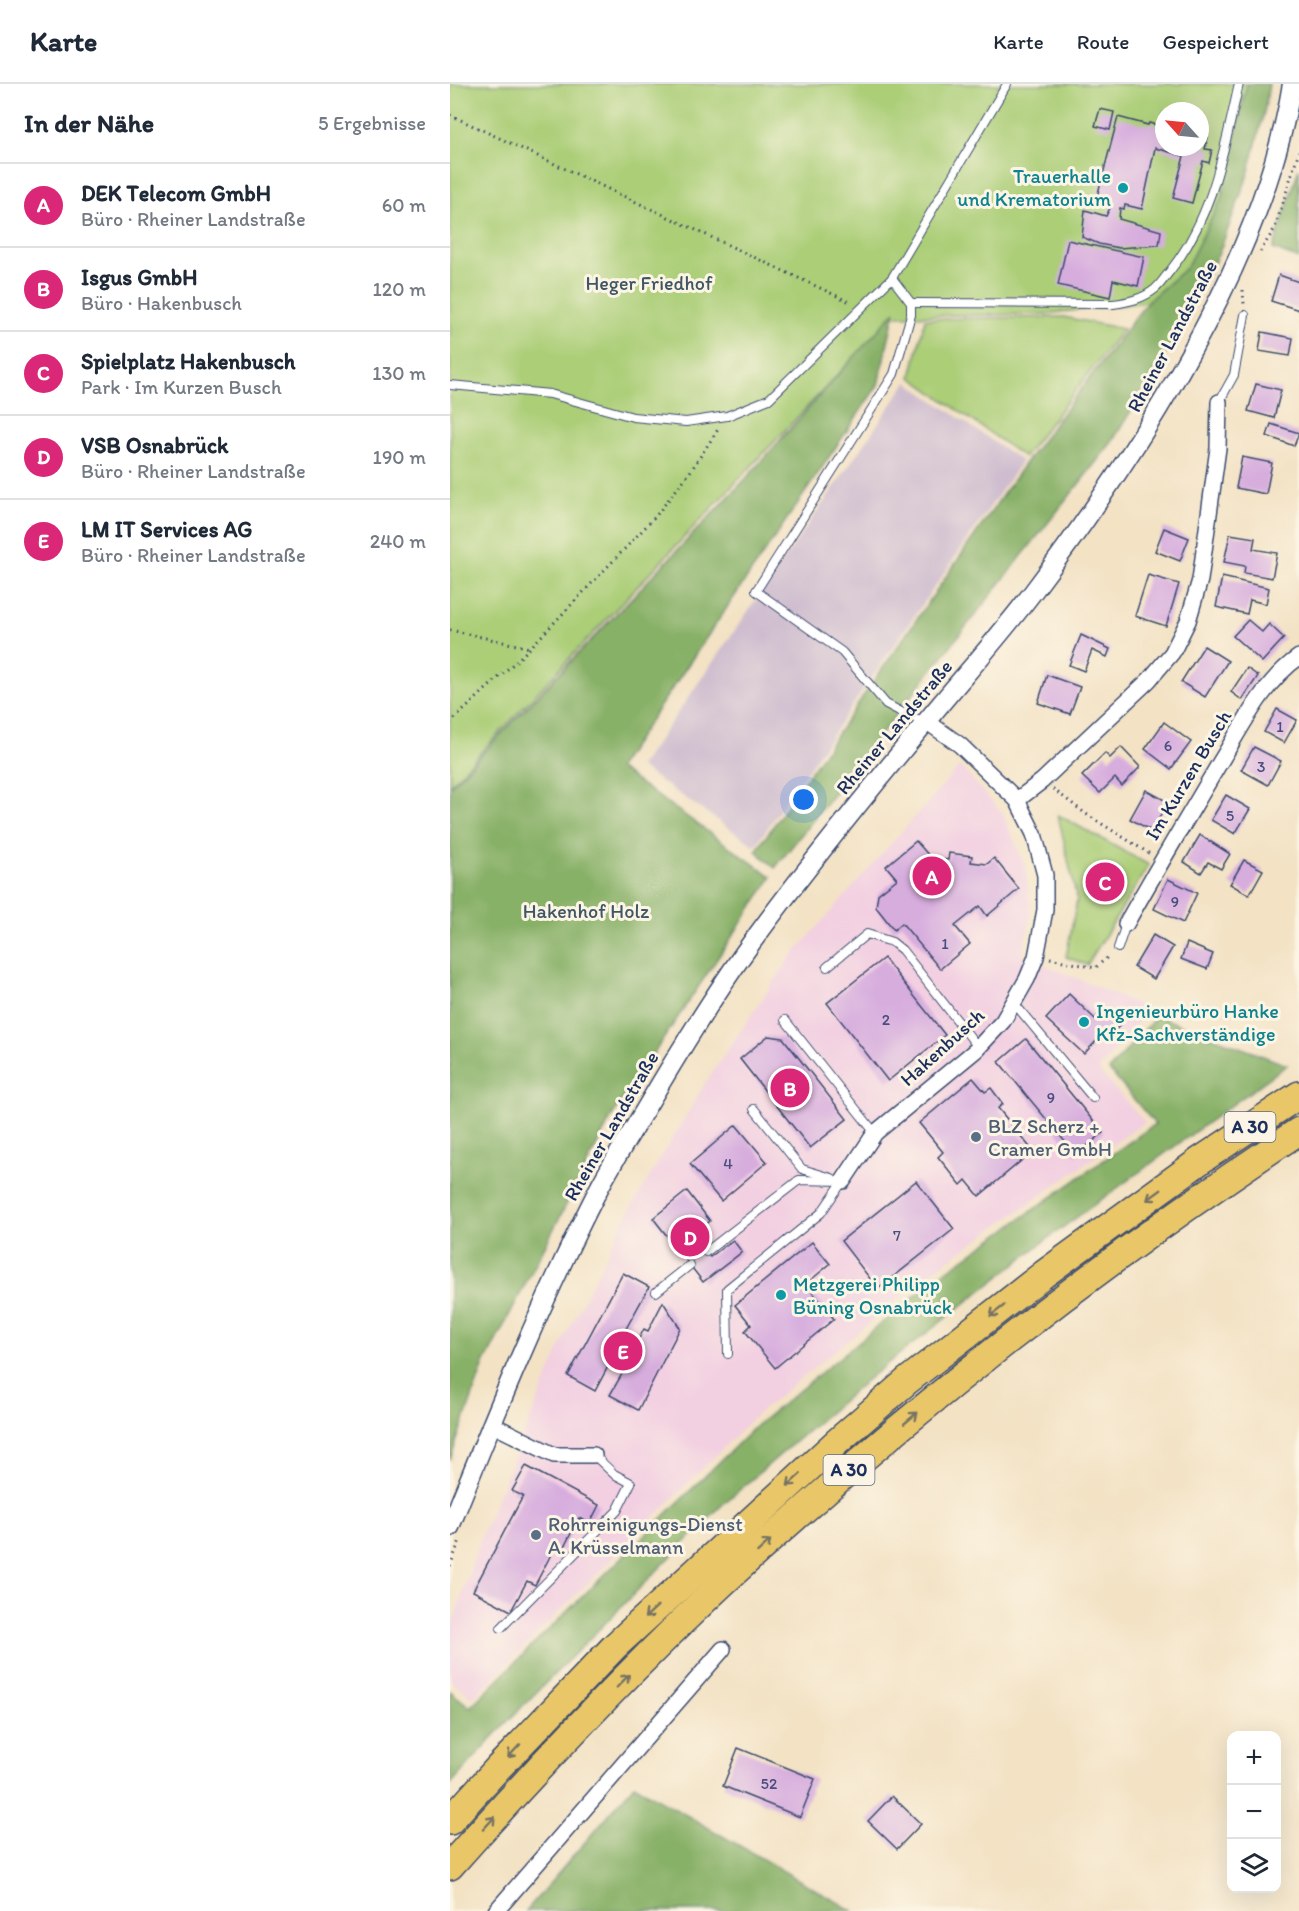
<!DOCTYPE html>
<html lang="de">
<head>
<meta charset="utf-8">
<style>
	body { margin:0; font-family:Itim,sans-serif; background:#f2f2f3; color:#1f2937 }
	.controls { position:absolute; right:18px; bottom:18px; display:grid; overflow:hidden; border-radius:12px; box-shadow:0 6px 24px #0002 }
	.controls button { width:54px; height:54px; display:grid; place-items:center; padding:0; border:0; border-bottom:2px solid #e0e1e3; background:#fff; color:#1f2937; font:30px sans-serif }
	.compass { position:absolute; left:705px; top:18px; width:54px; height:54px; border-radius:50%; background:#fff; box-shadow:0 6px 24px #0002; rotate:297deg }
	.you { position:absolute; left:354px; top:716px; width:21px; height:21px; margin:-15px; border:4px solid #fff; border-radius:50%; background:#1a73e8; box-shadow:0 0 0 9px #1a73e833 }
	.badge { display:grid; place-items:center; width:39px; height:39px; border-radius:50%; background:#db2777; color:#fff; font-size:20px; font-weight:700 }
	.pin { position:absolute; translate:-50% -50%; border:3px solid #fff; box-shadow:0 2px 6px #0006 }
	.list { margin:0; padding:0; list-style:none }
	h2 { display:flex; justify-content:space-between; align-items:center; height:78px; margin:0; padding:0 24px; font-size:26px }
	h2 small { font-size:20px; font-weight:400; color:#747a83 }
	.list li { display:grid; grid-template-columns:39px 1fr auto; gap:18px; align-items:center; box-sizing:border-box; height:84px; padding:0 24px; border-top:2px solid #e0e1e3 }
	.list b { display:block; font-size:22px; white-space:nowrap }
	.list p { margin:0; font-size:20px; white-space:nowrap; color:#747a83 }
	.list em { font-size:20px; font-style:normal; color:#747a83 }
	.icon { flex:none; width:33px; height:33px; fill:none; stroke:currentColor; stroke-width:2; stroke-linecap:round; stroke-linejoin:round }
	.map { position:relative; flex:none; width:849px; height:1827px; overflow:hidden }
	header { display:flex; align-items:center; gap:36px; box-sizing:border-box; height:84px; padding:0 30px; background:#fff; border-bottom:2px solid #e0e1e3 }
	header strong { font-size:28px }
	nav { display:flex; gap:33px; margin-inline-start:auto; font-size:21px }
	main { display:flex }
	aside { flex:1; background:#fff }
	.map>svg:first-child { display:block }
	.built { fill:#f2cfe1 }
	.industrial { fill:#cfbdcf }
	.green { fill:#abce77; stroke:#637e6a; stroke-width:1.5; fill-rule:evenodd }
	.forest { fill:#88b168; stroke:#527063; stroke-width:1.5 }
	.building { fill:#d7adde }
	.lines { fill:none; stroke-linecap:round; stroke-linejoin:round }
	.service-casing { stroke:#3b4a6d; stroke-width:10 }
	.minor-casing { stroke:#3b4a6d; stroke-width:18 }
	.tertiary-casing { stroke:#3b4a6d; stroke-width:21 }
	.motorway-casing { stroke:#3b4a6d; stroke-width:30 }
	.path { stroke:#3b4a6d; stroke-width:3; stroke-dasharray:1.5 4.5; stroke-linecap:butt }
	.service { stroke:#fff; stroke-width:8 }
	.minor { stroke:#fff; stroke-width:15 }
	.tertiary { stroke:#fff; stroke-width:18 }
	.motorway { stroke:#e9c769; stroke-width:27 }
	.oneway { stroke:#787363 }
	.culture-dot { fill:#0f9aa8; stroke:#fcf5e5; stroke-width:2 }
	.service-dot { fill:#5c6f8a; stroke:#fcf5e5; stroke-width:2 }
	.labels { text-anchor:middle; stroke-width:6; stroke-linejoin:round; paint-order:stroke }
	.number-label { font-size:16px; fill:#4a4e7e }
	.shield { fill:#fcf5e5; stroke:#5e6a86; stroke-width:1.5 }
	.shield-label { font-size:18px; font-weight:bold; fill:#1b2f5e }
	.culture-label { font-size:20px; fill:#0d838f; stroke:#fcf5e5; text-anchor:start }
	.park-label { font-size:20px; fill:#3f5764; stroke:#fcf5e5 }
	.street-label { font-size:20px; fill:#1b2f5e; stroke:#fcf5e5 }
	.service-label { font-size:20px; fill:#4e5e75; stroke:#fcf5e5; text-anchor:start }
</style>
</head>
<body>
<header>
<strong>Karte</strong>
<nav><a>Karte</a><a>Route</a><a>Gespeichert</a></nav>
</header>
<main>
<aside>
<h2>In der Nähe<small>5 Ergebnisse</small></h2>
<ul class="list">
<li><span class="badge">A</span><div><b>DEK Telecom GmbH</b><p>Büro · Rheiner Landstraße</p></div><em>60 m</em></li>
<li><span class="badge">B</span><div><b>Isgus GmbH</b><p>Büro · Hakenbusch</p></div><em>120 m</em></li>
<li><span class="badge">C</span><div><b>Spielplatz Hakenbusch</b><p>Park · Im Kurzen Busch</p></div><em>130 m</em></li>
<li><span class="badge">D</span><div><b>VSB Osnabrück</b><p>Büro · Rheiner Landstraße</p></div><em>190 m</em></li>
<li><span class="badge">E</span><div><b>LM IT Services AG</b><p>Büro · Rheiner Landstraße</p></div><em>240 m</em></li>
</ul>
</aside>
<div class="map">
<svg width="849" height="1827" viewBox="0 0 849 1827">
	<rect width="100%" height="100%" fill="#fcf5e5"/>
	<filter id="ink" filterUnits="userSpaceOnUse"><feTurbulence type="fractalNoise" baseFrequency=".0167" numOctaves="2"/><feDisplacementMap in="SourceGraphic" scale="12" xChannelSelector="R" yChannelSelector="G"/><feConvolveMatrix kernelMatrix="1 2 1 2 8 2 1 2 1" color-interpolation-filters="sRGB"/></filter>
	<filter id="wash" filterUnits="userSpaceOnUse"><feTurbulence type="fractalNoise" baseFrequency=".008" numOctaves="4" result="noise"/><feDisplacementMap in="SourceGraphic" scale="24" xChannelSelector="R" yChannelSelector="G"/><feGaussianBlur stdDeviation="1.35" result="paint"/><feColorMatrix in="noise" values="0 0 0 0 0 0 0 0 0 0 0 0 0 0 0 0 0 1.4 0 .05"/><feComposite in="paint" operator="in"/></filter>
	<g filter="url(#wash)">
		<rect width="100%" height="100%" fill="#f3e2c4"/>
		<!-- built -->
		<polygon class="built" points="510,682 553,730 576,785 581,832 572,871 699,925 648,986 695,1038 483,1187 306,1331 23,1614 0,1595 0,1547 32,1450 112,1259 174,1136 254,1001 340,874"/>
		<!-- industrial -->
		<polygon class="industrial" points="457,298 572,377 305,762 190,683"/>
		<!-- green -->
		<g class="green">
			<path d="M0,0H797L771,116L736,184L697,218L595,230L443,232L0,701ZM714,27H750V63H714Z"/>
			<polygon points="614,233 673,245 574,373 461,293 475,235"/>
			<polygon points="608,731 699,781 637,881 616,873 627,816"/>
		</g>
		<!-- forest -->
		<g class="forest">
			<polygon points="797,0 819,0 815,24 798,91 769,169 718,266 662,358 325,784 306,767 575,379 697,218 736,184 771,116"/>
			<polygon points="849,84 849,175 823,165"/>
			<polygon points="445,227 428,301 168,684 322,793 163,1030 34,1280 0,1376 0,703 291,400"/>
			<polygon points="707,932 837,981 601,1152 419,1294 273,1420 54,1641 0,1701 0,1607 20,1623 307,1341 488,1193 705,1040 659,986"/>
			<polygon points="184,1701 403,1827 76,1827"/>
		</g>
		<g id="blocks">
			<!-- building -->
			<g class="building">
				<polygon points="650,25 664,28 660,46 645,42"/>
				<polygon points="668,33 698,41 699,39 714,43 714,63 750,63 750,51 758,53 755,65 762,66 759,79 753,77 742,119 723,114 734,72 705,64 692,125 675,121 674,125 670,124 669,135 711,147 709,161 669,164 649,160 632,153 635,126 656,132 661,122 657,121 658,116 647,113"/>
				<polygon points="618,156 694,173 688,202 663,196 660,213 608,201"/>
				<polygon points="829,191 849,198 849,226 821,217"/>
				<polygon points="812,248 843,254 840,272 809,267"/>
				<polygon points="806,300 831,306 824,334 798,327"/>
				<polygon points="821,340 849,349 844,362 817,352"/>
				<polygon points="792,373 822,379 816,410 786,404"/>
				<polygon points="714,444 739,454 730,477 705,467"/>
				<polygon points="780,450 805,454 803,465 827,469 822,494 794,489 795,482 774,478"/>
				<polygon points="698,491 729,500 716,542 685,532"/>
				<polygon points="772,493 819,504 816,520 800,516 797,530 766,523"/>
				<polygon points="798,536 812,548 819,540 834,554 812,578 783,552"/>
				<polygon points="631,551 660,565 657,573 642,566 634,587 619,581"/>
				<polygon points="754,562 778,577 755,613 731,598"/>
				<polygon points="797,584 808,592 792,616 781,608"/>
				<polygon points="597,591 630,603 620,630 588,619"/>
				<polygon points="827,625 847,636 834,659 814,648"/>
				<polygon points="714,638 741,658 721,685 695,665"/>
				<polygon points="671,663 690,683 672,702 665,694 650,709 632,692 655,669 660,674"/>
				<polygon points="804,663 831,677 818,701 791,686"/>
				<polygon points="696,706 718,718 702,747 680,735"/>
				<polygon points="776,711 800,725 785,750 761,736"/>
				<polygon points="750,751 780,770 771,785 758,778 751,789 734,778"/>
				<polygon points="466,757 481,774 498,776 499,769 522,772 521,778 537,780 544,774 569,805 537,832 530,822 505,842 520,860 490,885 452,839 444,846 426,823 428,810 447,795 436,782"/>
				<polygon points="794,776 813,786 799,811 780,800"/>
				<polygon points="718,795 747,809 733,839 704,825"/>
				<polygon points="703,851 723,863 704,895 684,883"/>
				<polygon points="737,859 763,870 757,885 731,875"/>
				<polygon points="434,874 495,951 438,997 377,919"/>
				<polygon points="619,910 645,935 654,925 671,940 656,956 651,952 634,970 596,935"/>
				<polygon points="318,952 333,954 397,1035 360,1064 290,975"/>
				<polygon points="576,955 653,1049 626,1071 549,978"/>
				<polygon points="523,994 535,1008 541,1004 553,1020 548,1024 583,1067 529,1112 516,1096 511,1101 488,1073 493,1068 469,1039"/>
				<polygon points="286,1041 317,1078 271,1117 240,1080"/>
				<polygon points="466,1097 504,1145 428,1205 391,1157"/>
				<polygon points="237,1107 260,1137 250,1146 254,1154 253,1164 260,1173 283,1156 292,1168 253,1198 203,1134"/>
				<polygon points="362,1158 380,1180 356,1200 384,1235 325,1284 295,1247 301,1241 285,1221"/>
				<polygon points="173,1189 199,1203 172,1252 186,1260 194,1245 198,1247 213,1218 230,1244 188,1326 160,1311 176,1283 162,1275 145,1307 118,1292"/>
				<polygon points="76,1382 149,1421 140,1439 129,1434 112,1467 105,1463 85,1501 77,1497 61,1527 23,1507 73,1412 62,1407"/>
				<polygon points="288,1664 365,1695 350,1733 273,1702"/>
				<polygon points="442,1712 471,1740 447,1765 418,1737"/>
			</g>
		</g>
	</g>
	<g filter="url(#ink)">
		<use href="#blocks" fill-opacity="0" stroke="#3b4a6d" stroke-width="1.5"/>
		<g class="lines">
			<defs>
				<g id="service">
					<polyline points="442,194 461,219 461,231 444,290 306,507 392,568 436,620 461,633 475,637"/>
					<path d="M461,219L663,220C678,218 693,215 705,205C711,200 715,193 720,187C763,133 774,65 789,0"/>
					<polyline points="0,301 100,310 183,333 236,338 277,332 319,315 442,194 557,0"/>
					<polyline points="769,318 784,291 795,231"/>
					<polyline points="668,864 676,840"/>
					<polyline points="377,883 417,850 442,858 452,866 528,963"/>
					<polyline points="564,919 643,1014"/>
					<polyline points="335,936 425,1049"/>
					<polyline points="304,1025 352,1085 382,1094"/>
					<polyline points="256,1168 349,1096 393,1097"/>
					<polyline points="206,1208 240,1181"/>
					<polyline points="278,1270 277,1205 371,1129 393,1097"/>
					<polyline points="51,1544 167,1427 181,1399 164,1390 144,1371"/>
				</g>
				<g id="minor">
					<polyline points="567,716 592,697 699,596 722,569 738,537 750,496 768,364 769,318"/>
					<path d="M676,840C706,786 738,733 769,680C792,643 813,598 849,573"/>
					<polyline points="393,1097 425,1049 526,966 553,937 577,895 586,873 595,826 595,791 584,750 567,716 510,661 476,637"/>
					<polyline points="41,1340 104,1371 144,1371"/>
					<polyline points="46,1827 273,1565"/>
				</g>
				<path id="tertiary" d="M0,1443C45,1331 91,1218 146,1110C160,1082 177,1056 193,1029C227,971 262,913 302,858C357,783 416,710 475,639C511,595 549,553 583,508C641,431 695,352 741,268C787,185 827,94 842,0"/>
				<g id="motorway">
					<polyline points="0,1737 48,1684 166,1561 388,1357 457,1297 594,1190 751,1076 849,1011"/>
					<path d="M0,1782C89,1682 181,1584 279,1493C457,1329 647,1180 849,1047"/>
				</g>
			</defs>
			<!-- service casing -->
			<use href="#service" class="service-casing"/>
			<!-- minor casing -->
			<use href="#minor" class="minor-casing"/>
			<!-- tertiary casing -->
			<use href="#tertiary" class="tertiary-casing"/>
			<!-- motorway casing -->
			<use href="#motorway" class="motorway-casing"/>
			<!-- path -->
			<g class="path">
				<polyline points="0,31 402,219"/>
				<polyline points="810,168 825,144 849,67"/>
				<polyline points="793,206 794,220"/>
				<polyline points="0,546 80,564"/>
				<polyline points="0,639 80,564 205,433 240,388 269,344"/>
				<polyline points="603,705 636,730 700,770"/>
				<polyline points="600,874 645,884 660,871"/>
				<polyline points="0,1482 10,1456"/>
			</g>
			<!-- service -->
			<use href="#service" class="service"/>
			<!-- minor -->
			<use href="#minor" class="minor"/>
			<!-- tertiary -->
			<use href="#tertiary" class="tertiary"/>
			<!-- motorway -->
			<use href="#motorway" class="motorway"/>
		</g>
		<!-- one-way arrows -->
		<defs><path id="oneway-shaft" d="M-6 0H5M1.5-3L5.5 0L1.5 3" fill="none" stroke-width="1.6" stroke-linecap="round" stroke-linejoin="round" transform="scale(1.5)"/></defs>
		<g class="oneway">
			<use href="#oneway-shaft" transform="translate(704 1111) rotate(144)"/>
			<use href="#oneway-shaft" transform="translate(547 1227) rotate(142)"/>
			<use href="#oneway-shaft" transform="translate(461 1334) rotate(-40)"/>
			<use href="#oneway-shaft" transform="translate(344 1396) rotate(138)"/>
			<use href="#oneway-shaft" transform="translate(314 1462) rotate(-42)"/>
			<use href="#oneway-shaft" transform="translate(201 1528) rotate(137)"/>
			<use href="#oneway-shaft" transform="translate(173 1597) rotate(-46)"/>
			<use href="#oneway-shaft" transform="translate(64 1667) rotate(133)"/>
			<use href="#oneway-shaft" transform="translate(39 1739) rotate(-47)"/>
		</g>
	</g>
	<!-- markers -->
	<g class="culture-dot">
		<circle cx="673" cy="104" r="6"/>
		<circle cx="634" cy="938" r="6"/>
		<circle cx="331" cy="1211" r="6"/>
	</g>
	<g class="service-dot">
		<circle cx="526" cy="1053" r="6"/>
		<circle cx="86" cy="1451" r="6"/>
	</g>
	<g class="labels">
		<!-- number labels -->
		<g class="number-label">
			<text x="830" y="648">1</text>
			<text x="718" y="667">6</text>
			<text x="811" y="688">3</text>
			<text x="780" y="737">5</text>
			<text x="725" y="823">9</text>
			<text x="495" y="865">1</text>
			<text x="436" y="941">2</text>
			<text x="601" y="1019">9</text>
			<text x="278" y="1085">4</text>
			<text x="447" y="1157">7</text>
			<text x="319" y="1705">52</text>
		</g>
		<!-- shield labels -->
		<g class="shield">
			<rect x="774.5" y="1028" width="51" height="30" rx="4.5"/>
			<rect x="373.5" y="1371" width="51" height="30" rx="4.5"/>
		</g>
		<g class="shield-label">
			<text x="800" y="1049">A 30</text>
			<text x="399" y="1392">A 30</text>
		</g>
		<!-- culture labels -->
		<g class="culture-label">
			<text x="661" y="99" text-anchor="end">Trauerhalle<tspan x="661" dy="23">und Krematorium</tspan></text>
			<text x="646" y="934">Ingenieurbüro Hanke<tspan x="646" dy="23">Kfz-Sachverständige</tspan></text>
			<text x="343" y="1207">Metzgerei Philipp<tspan x="343" dy="23">Büning Osnabrück</tspan></text>
		</g>
		<!-- park labels -->
		<g class="park-label">
			<text x="199" y="206">Heger Friedhof</text>
			<text x="136" y="834">Hakenhof Holz</text>
		</g>
		<!-- street labels -->
		<g class="street-label">
			<text transform="translate(722 252) rotate(-62)" y="7">Rheiner Landstraße</text>
			<text transform="translate(444 643) rotate(-50)" y="7">Rheiner Landstraße</text>
			<text transform="translate(738 691) rotate(-59)" y="7">Im Kurzen Busch</text>
			<text transform="translate(492 963) rotate(-42)" y="7">Hakenbusch</text>
			<text transform="translate(161 1042) rotate(-60)" y="7">Rheiner Landstraße</text>
		</g>
		<!-- service labels -->
		<g class="service-label">
			<text x="538" y="1049">BLZ Scherz +<tspan x="538" dy="23">Cramer GmbH</tspan></text>
			<text x="98" y="1447">Rohrreinigungs-Dienst<tspan x="98" dy="23">A. Krüsselmann</tspan></text>
		</g>
	</g>
</svg>
<div class="controls">
<button>+</button>
<button>−</button>
<button><svg class="icon" aria-label="layers" viewBox="0 0 24 24"><path d="M12 4l9 5-9 5-9-5zM3 14l9 5 9-5"/></svg></button>
</div>
<svg class="compass" viewBox="-18 -18 36 36"><path d="M0-13l5 13h-10z" fill="#e53935"/><path d="M0 13l5-13h-10z" fill="#747a83"/></svg>
<div class="you"></div>
<div class="pin badge" style="left:482px;top:792px">A</div>
<div class="pin badge" style="left:340px;top:1004px">B</div>
<div class="pin badge" style="left:655px;top:798px">C</div>
<div class="pin badge" style="left:240px;top:1153px">D</div>
<div class="pin badge" style="left:173px;top:1267px">E</div>
</div>
</main>
</body>
</html>
